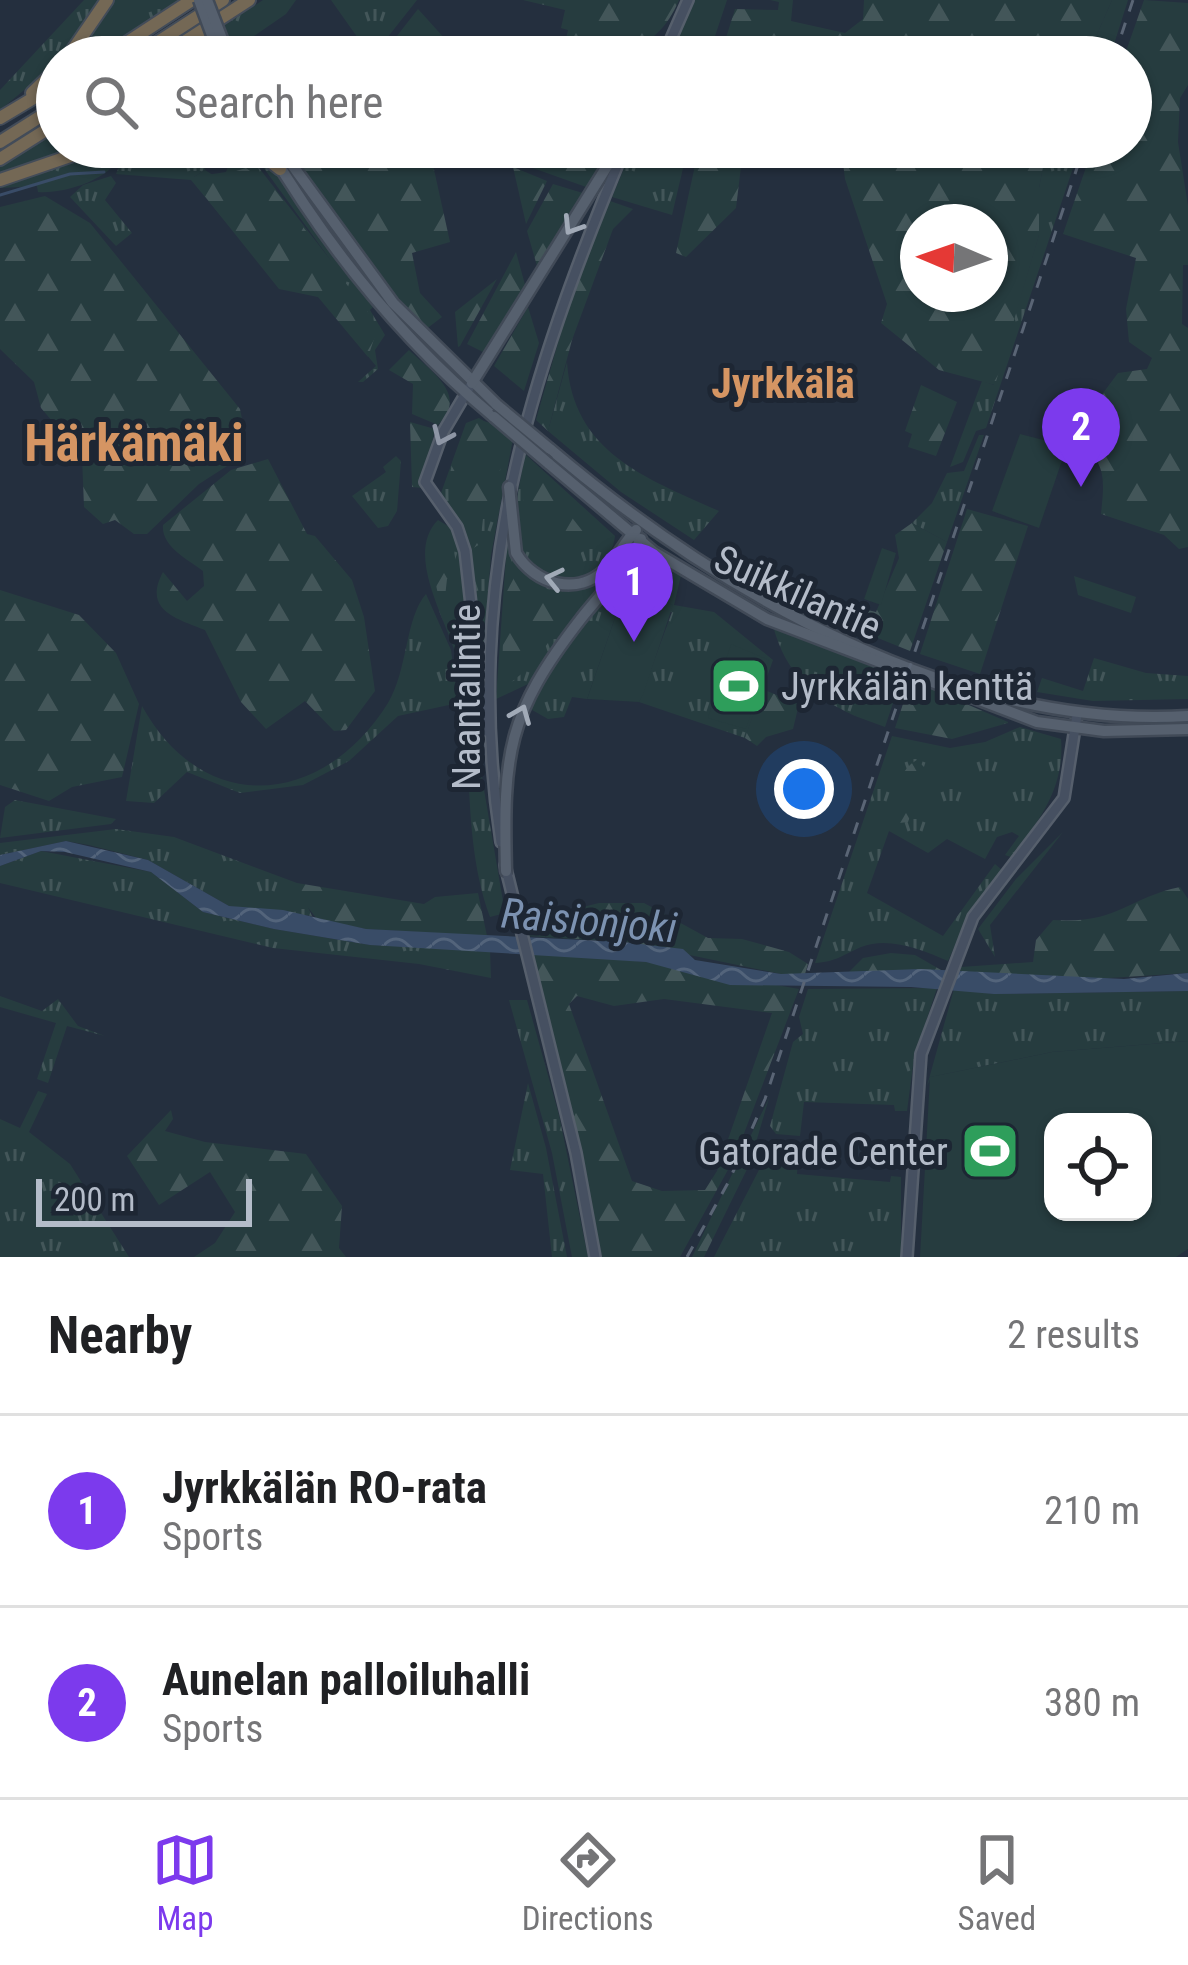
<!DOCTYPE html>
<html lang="en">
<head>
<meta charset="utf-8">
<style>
	body { margin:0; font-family:"Roboto Condensed",sans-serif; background:#f6f6f6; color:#202124 }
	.controls { position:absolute; right:36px; bottom:36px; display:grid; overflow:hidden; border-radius:24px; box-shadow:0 3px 9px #0004 }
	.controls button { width:108px; height:108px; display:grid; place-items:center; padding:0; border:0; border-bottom:3px solid #e0e0e0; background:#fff; color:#202124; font:60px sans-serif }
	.compass { position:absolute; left:900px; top:204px; width:108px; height:108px; border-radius:50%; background:#fff; box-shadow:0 3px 9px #0004; rotate:272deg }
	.scale { position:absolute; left:36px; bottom:30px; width:216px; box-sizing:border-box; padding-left:12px; border:6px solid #b4bcc9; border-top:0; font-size:33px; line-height:42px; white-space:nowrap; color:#b4bcc9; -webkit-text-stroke:9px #1d2633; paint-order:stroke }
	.you { position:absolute; left:804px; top:789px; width:42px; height:42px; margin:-30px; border:9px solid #fff; border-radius:50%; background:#1a73e8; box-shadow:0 0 0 18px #1a73e833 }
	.badge { display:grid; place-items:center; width:78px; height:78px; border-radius:50%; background:#7c3aed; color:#fff; font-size:39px; font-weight:700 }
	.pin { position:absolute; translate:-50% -99px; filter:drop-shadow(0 3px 6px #0008) }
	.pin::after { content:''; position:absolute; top:63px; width:42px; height:36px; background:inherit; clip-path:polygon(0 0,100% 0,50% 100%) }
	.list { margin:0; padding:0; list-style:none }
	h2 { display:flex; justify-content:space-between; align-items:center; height:156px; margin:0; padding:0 48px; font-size:51px }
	h2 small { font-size:39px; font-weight:400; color:#757577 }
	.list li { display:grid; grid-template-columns:78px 1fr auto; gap:36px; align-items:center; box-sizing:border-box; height:192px; padding:0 48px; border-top:3px solid #e0e0e0 }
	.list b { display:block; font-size:45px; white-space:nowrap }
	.list p { margin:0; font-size:39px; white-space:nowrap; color:#757577 }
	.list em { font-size:39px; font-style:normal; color:#757577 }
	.icon { flex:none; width:66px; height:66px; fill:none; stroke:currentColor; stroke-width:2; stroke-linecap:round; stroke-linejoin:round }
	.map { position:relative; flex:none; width:1188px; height:1257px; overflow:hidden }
	.search { position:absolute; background:#fff; box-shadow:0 3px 9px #0004; left:36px; right:36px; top:36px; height:132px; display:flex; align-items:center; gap:30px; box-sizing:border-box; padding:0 42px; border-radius:66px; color:#757577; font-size:45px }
	.sheet { height:540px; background:#fff }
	nav { display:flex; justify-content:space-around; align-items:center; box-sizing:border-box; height:168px; border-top:3px solid #e0e0e0; background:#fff; font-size:33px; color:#757577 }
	nav a { display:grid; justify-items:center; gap:6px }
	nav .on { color:#7c3aed }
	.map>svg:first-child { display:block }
	.grass { fill:url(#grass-tufts); fill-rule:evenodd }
	.forest { fill:url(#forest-firs); fill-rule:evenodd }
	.pitch { fill:#263c3f; fill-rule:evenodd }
	.water { fill:url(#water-waves) }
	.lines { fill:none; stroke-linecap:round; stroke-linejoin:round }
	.stream { stroke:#394c67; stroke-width:3 }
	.secondary-casing { stroke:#565f6c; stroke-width:14 }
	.primary-casing { stroke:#414a57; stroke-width:15 }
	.highway-casing { stroke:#434c59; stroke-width:16 }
	.secondary { stroke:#465061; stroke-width:9 }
	.primary { stroke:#56606e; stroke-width:10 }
	.highway { stroke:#746855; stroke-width:12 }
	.rail { stroke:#5a6575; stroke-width:3; stroke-dasharray:12 12; stroke-linecap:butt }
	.primary-bridge-casing { stroke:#414a57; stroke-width:15; stroke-linecap:butt }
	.primary-bridge { stroke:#56606e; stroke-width:10 }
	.oneway { stroke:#a1aab7 }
	.oneway2 { stroke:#8e96a5 }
	.labels { text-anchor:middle; stroke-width:10; stroke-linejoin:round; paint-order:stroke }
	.street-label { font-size:39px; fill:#b4bcc9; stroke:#1d2633 }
	.poi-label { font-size:39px; fill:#b4bcc9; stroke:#1d2633; text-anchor:start }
	.neighbourhood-label { font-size:42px; font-weight:bold; fill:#d59563; stroke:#1d2633 }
	.water-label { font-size:42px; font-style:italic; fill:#7c92b1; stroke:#1d2633 }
	.district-label { font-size:51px; font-weight:bold; fill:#d59563; stroke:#1d2633 }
</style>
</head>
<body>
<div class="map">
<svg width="1188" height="1257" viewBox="0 0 1188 1257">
	<defs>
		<pattern id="grass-tufts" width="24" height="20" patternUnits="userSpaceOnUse" patternTransform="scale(3)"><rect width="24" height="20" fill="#263c3f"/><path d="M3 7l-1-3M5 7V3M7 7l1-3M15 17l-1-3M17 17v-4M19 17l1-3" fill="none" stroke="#435659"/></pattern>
		<pattern id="forest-firs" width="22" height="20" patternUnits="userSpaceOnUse" patternTransform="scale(3)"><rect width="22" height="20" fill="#263c3f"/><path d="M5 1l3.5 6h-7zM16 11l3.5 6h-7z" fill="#435659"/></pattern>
		<pattern id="water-waves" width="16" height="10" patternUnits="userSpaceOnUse" patternTransform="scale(3)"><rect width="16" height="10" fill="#394c67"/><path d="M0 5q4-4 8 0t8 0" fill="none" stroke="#53647b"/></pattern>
	</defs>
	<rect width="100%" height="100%" fill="#242f3e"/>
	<!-- grass -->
	<g class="grass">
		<polygon points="84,0 102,0 57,63 0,110 0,90"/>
		<polygon points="110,0 184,0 96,57 74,57"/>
		<polygon points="263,0 296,0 286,14 232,51 222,27"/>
		<polygon points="331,0 417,0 372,57 357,57 365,48"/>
		<polygon points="694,0 727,0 708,57 670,57"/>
		<polygon points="1112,0 1128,0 1110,57 1087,57"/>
		<polygon points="418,9 446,40 453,57 408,57 393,41"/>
		<polygon points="57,130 57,147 109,147 59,154 0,175 0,166"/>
		<path d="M221,147H244L270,166L373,307L370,310L385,335L375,350L378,369L363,382H358L376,366L319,297L279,286L191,180L116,174L124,155ZM241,152L263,167L332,262L256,164L232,157L226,172L194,177L205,170L207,156Z"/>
		<path d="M540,147H612L603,163C578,170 557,169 540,147Z"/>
		<polygon points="633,147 688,147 672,215 612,197"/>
		<polygon points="1047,147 1080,147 986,428 976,431 963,462 950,467 982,381 994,385 1039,235 1039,188"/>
		<path d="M120,155C111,180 63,194 38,192L37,186L0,188L79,159Z"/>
		<polygon points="111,176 116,183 105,200 132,233 116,246 70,197 83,185"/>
		<path d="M567,362C573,453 646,478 719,511L694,540L621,492L548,431Z"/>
		<polygon points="479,418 513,439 491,555 482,670 466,541 441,493 466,423"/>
		<polygon points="979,435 984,435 947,542 912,523 932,503 947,473 964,471"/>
		<path d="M525,454L615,536C609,586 537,597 519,548C509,520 521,482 525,454Z"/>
		<polygon points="396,456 401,461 397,511 388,526 378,528 352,496 386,472 383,467"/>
		<path d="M438,520L451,528L463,564L482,778L505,913L490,917C461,839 474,748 459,667C452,627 402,556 438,520Z"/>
		<path d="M507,542C536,581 564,607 610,570L528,684L496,699Z"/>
		<polygon points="644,557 681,575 674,605 714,612 773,660 745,738 639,702 672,612 618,609 587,699 572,697 564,717 548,719 527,707 558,654 633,563"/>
		<polygon points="1074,576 1136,597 1131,613 1078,595"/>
		<path d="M426,594L451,650L458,703L398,716L349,761L303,785L240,793L187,772L154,803L126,801L142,706C204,818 323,807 388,703C408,670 405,618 426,594Z"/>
		<path d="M773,626L877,667C870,687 876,705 855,716C812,696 786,674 773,626Z"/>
		<polygon points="1094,658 1146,673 1188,676 1188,699 1093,701 1037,692 1042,678 1083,691"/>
		<path d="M1020,727L1061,739C1065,785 1041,820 1011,857L1005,855L1019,836L1012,832L997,837L985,859L947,839L928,853L889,831L867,893L943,936L995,864L1003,871L963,927L948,961C923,950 889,936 861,947C843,955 835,962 815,963L892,736L950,748L985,742Z"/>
		<polygon points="15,800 116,819 111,824 0,838 5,807"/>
		<polygon points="116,829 174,837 297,883 312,916 229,906 148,860 89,845 66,841 0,855 0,843"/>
		<polygon points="1063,832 990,925 995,957 978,929 1016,879"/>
		<polygon points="41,851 151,872 203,912 274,929 370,945 490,950 491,978 419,964 273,948 0,883 0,866"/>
		<polygon points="937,988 914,1058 907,1111 895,1111 894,1105 804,1102 800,1136 776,1134 770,1126 793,1042 803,1034 799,1017 808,989"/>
		<polygon points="954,989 994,994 1188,991 1188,1041 1052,1052 931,1077 927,1086"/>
		<polygon points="0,996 42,1011 58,999 78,1026 105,1036 67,1026 48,1083 37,1079 56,1023 0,1007"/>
		<polygon points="509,1000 527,1000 559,1115 588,1257 572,1257 552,1153"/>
		<polygon points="528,1083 546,1148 567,1257 552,1257 543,1174 510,1170"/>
		<polygon points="38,1091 47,1094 29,1132 70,1164 129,1257 0,1257 0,1119 20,1128"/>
		<polygon points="774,1141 799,1142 797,1174 890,1182 891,1176 901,1177 901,1257 714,1257"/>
	</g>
	<!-- forest -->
	<g class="forest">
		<path d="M523,0H679C656,55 614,57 562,57L568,30L561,28L565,10Z"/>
		<polygon points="770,0 793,0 791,21 845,33 863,19 864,0 1112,0 1087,57 720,57 735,9 778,10 779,2"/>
		<path d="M1144,0L1188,3V85L1180,98L1178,142L1188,206V265H1183L1182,324L1188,328V547L1179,549L1164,535L1101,514C1104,482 1108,462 1078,444L1092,408L1118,373L1147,369L1152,358L1129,342L1126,309L1136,258L1063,234L1093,147H1131V57H1124Z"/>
		<polygon points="284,147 429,147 450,242 412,253 420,293 442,317 425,330 417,324 364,260"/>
		<path d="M519,147H540C557,169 578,169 603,163L589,188L513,161Z"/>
		<polygon points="699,147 750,147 743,150 736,208 686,257 676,253"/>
		<path d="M841,147H1047L1039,188V235L995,385L939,370L881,323L887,304L845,179ZM918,222H990V294H918Z"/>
		<polygon points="513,167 547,181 526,224"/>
		<polygon points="246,168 275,190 373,319 377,330 368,357 318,297 279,289 191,179 205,170 216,177"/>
		<polygon points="553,184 586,194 539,273 527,231"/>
		<polygon points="45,196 90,223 240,409 246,438 241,457 199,484 147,534 134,534 115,520 103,524 84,507 82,456 41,408 34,382 0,349 0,207"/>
		<polygon points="610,201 633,209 613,229 572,340 548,431 536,420 571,297"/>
		<polygon points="516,252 527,292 485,353 467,344"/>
		<polygon points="497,279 460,346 458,347 455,312"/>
		<polygon points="528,307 539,343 524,391 494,366"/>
		<path d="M409,350C433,373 469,396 438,425L412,414L413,384L389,370Z"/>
		<polygon points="921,385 957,402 936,456 908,447 912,434 905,431"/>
		<path d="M479,420L491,423L506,439L492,513L483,519L480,544L472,549L461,511L449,499C447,470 456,440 479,420Z"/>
		<polygon points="410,422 435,429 422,488 412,487"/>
		<path d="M268,459L307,534L315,536L352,580L364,617L375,691L346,730L334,731L305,701L266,729L241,702L205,630C178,619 142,611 163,572L187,601L204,586L203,571C187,559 161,546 163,525L231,470Z"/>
		<path d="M533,468L595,547L582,550L579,560C535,550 508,510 533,468Z"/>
		<polygon points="967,509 1028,526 980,674 920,654"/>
		<polygon points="912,523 947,542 910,651 801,607 805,595 876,612 899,558 895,535"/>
		<path d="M438,538L453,546L457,568L454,578L447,579L445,597L452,593L460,656C446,633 424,559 438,538Z"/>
		<polygon points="525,575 547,589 575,594 579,602 529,668 510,683 502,681 504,597 515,576"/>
		<polygon points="0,590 79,615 116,653 139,704 122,777 72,787 49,801 0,785"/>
		<polygon points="877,667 902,676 885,727 855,716 871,701"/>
		<polygon points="911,680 1008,722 1008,723 952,739 895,728"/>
		<polygon points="762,689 799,704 793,729 766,737 757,746 745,738"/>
		<path d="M917,760L927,770L908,822L890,824C887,804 899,769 917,760Z"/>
		<polygon points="297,883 424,904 435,897 478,893 487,936 366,929 317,919 295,891"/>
		<path d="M1180,887L1188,899V973L1093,979L959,972L961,967L1033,962L1036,940L1053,920C1119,924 1127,898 1180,887Z"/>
		<polygon points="599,903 644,903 708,938 742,939 789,952 808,964 805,974 781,974 627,942 526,936 523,922"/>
		<path d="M531,952L646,962L799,989L735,1157L680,1257H602ZM577,996L614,1006L664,999L772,1013L717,1171L705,1190L662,1191L632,1181L569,1004Z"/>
		<polygon points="891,953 915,955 941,970 847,974 863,958"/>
		<polygon points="769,1098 750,1163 704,1257 692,1257"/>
		<polygon points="171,1110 173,1119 165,1131 205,1142 306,1154 342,1206 339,1248 346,1257 194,1257 215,1243 235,1212 210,1172 159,1205 127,1156"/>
	</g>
	<!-- pitch -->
	<g class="pitch">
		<polygon points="1020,434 1067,446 1039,528 992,511"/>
		<polygon points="882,548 896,553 881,605 864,599"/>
		<polygon points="632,590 673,605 643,695 639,702 587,699 618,609"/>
		<polygon points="731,644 769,660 746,729 708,718"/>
		<path d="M1188,1041V1249L1176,1257H920L930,1077L1052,1052ZM1053,1122H1143V1212H1053Z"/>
	</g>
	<!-- water -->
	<polygon class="water" points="66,841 148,860 229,906 283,910 366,929 623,942 683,949 695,960 781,974 921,969 1124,979 1188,973 1188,991 994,994 911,987 730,985 646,962 370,945 274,929 203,912 151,872 65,852 41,851 0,866 0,855"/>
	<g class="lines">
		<!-- stream -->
		<polyline class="stream" points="0,195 70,174 104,172"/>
		<defs>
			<g id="secondary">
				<polyline points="663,57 688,0"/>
				<polyline points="472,383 443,432 425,482 457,527 465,551 485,731"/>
				<path d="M501,842C462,584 527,382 625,147"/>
				<polyline points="505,865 576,1153 595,1257"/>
				<polyline points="907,1257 921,1054 973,917 1064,798 1077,715"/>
			</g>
			<g id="primary">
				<path d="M268,147C328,248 404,342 494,417"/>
				<polyline points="279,147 393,303 497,405"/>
				<polyline points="472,383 619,147"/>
				<path d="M550,449C721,594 957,730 1188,716"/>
				<polyline points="548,463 654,552 767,619 1037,722 1104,731 1188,729"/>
				<path d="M509,487L516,553C535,585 578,597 607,568C618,557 625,541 636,530"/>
				<path d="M506,871C503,754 507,714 580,620C600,594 628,568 641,539"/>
			</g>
			<g id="highway">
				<polyline points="68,57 107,0"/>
				<polyline points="105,57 192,0"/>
				<polyline points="135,57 223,0"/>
				<polyline points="161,57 249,0"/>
				<polyline points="32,93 57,69"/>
				<polyline points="0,118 57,84"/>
				<polyline points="0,142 57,106"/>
				<polyline points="252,147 280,169"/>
				<polyline points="0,159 57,123"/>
				<polyline points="0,180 76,154 197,147"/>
			</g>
		</defs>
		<!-- secondary casing -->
		<use href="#secondary" class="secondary-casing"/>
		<!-- primary casing -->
		<use href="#primary" class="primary-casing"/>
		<!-- highway casing -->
		<use href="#highway" class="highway-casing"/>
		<!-- secondary -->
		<use href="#secondary" class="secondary"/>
		<!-- primary -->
		<use href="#primary" class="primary"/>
		<!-- highway -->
		<use href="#highway" class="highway"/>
		<!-- rail -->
		<g class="rail">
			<polyline points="1114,57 1133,0"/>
			<polyline points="687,1257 729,1181 765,1099 1084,147"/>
		</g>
		<defs>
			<g id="primary-bridge">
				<polyline points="199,0 220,57"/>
				<polyline points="207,0 229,57"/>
				<polyline points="497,405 550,449"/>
				<polyline points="494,417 548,463"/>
			</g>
		</defs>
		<!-- primary-bridge casing -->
		<use href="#primary-bridge" class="primary-bridge-casing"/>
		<!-- primary-bridge -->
		<use href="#primary-bridge" class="primary-bridge"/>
	</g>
	<!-- one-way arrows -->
	<defs><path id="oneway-chevron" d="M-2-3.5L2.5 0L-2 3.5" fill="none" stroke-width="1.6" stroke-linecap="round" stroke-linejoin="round" transform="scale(3)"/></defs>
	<g class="oneway">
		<use href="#oneway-chevron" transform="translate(572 226) rotate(122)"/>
		<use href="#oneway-chevron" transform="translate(554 579) rotate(-167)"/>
		<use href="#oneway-chevron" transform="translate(521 714) rotate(-68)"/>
	</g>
	<use class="oneway2" href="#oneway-chevron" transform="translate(442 436) rotate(114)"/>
	<!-- icons -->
	<defs>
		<symbol id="stadium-square" viewBox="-11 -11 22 22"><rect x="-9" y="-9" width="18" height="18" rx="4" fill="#2e9e5b" stroke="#1d2633"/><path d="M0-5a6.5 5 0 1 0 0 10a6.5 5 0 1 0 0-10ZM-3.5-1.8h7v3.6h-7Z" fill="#fff"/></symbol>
	</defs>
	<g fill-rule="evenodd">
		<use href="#stadium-square" x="706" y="653" width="66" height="66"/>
		<use href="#stadium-square" x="957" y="1118" width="66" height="66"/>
	</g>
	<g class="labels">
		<!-- street labels -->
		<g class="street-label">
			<text transform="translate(798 592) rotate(24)" y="14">Suikkilantie</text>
			<text transform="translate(466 697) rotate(-90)" y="14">Naantalintie</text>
		</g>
		<!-- poi labels -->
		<g class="poi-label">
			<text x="781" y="700">Jyrkkälän kenttä</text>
			<text x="948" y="1165" text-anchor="end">Gatorade Center</text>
		</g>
		<!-- neighbourhood labels -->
		<g class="neighbourhood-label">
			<text x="783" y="398">Jyrkkälä</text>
		</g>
		<!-- water labels -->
		<g class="water-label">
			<text transform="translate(589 920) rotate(5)" y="15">Raisionjoki</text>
		</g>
		<!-- district labels -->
		<g class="district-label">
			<text x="134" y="461">Härkämäki</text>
		</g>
	</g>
</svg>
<div class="controls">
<button><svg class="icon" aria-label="locate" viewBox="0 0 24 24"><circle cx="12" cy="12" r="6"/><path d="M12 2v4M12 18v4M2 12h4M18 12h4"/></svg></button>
</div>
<svg class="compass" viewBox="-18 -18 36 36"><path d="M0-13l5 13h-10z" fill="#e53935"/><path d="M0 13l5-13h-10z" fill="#757577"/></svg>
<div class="scale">200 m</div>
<div class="you"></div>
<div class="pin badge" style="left:634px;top:642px">1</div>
<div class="pin badge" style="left:1081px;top:487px">2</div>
<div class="search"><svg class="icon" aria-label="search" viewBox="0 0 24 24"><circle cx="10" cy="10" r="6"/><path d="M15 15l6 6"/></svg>Search here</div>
</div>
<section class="sheet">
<h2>Nearby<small>2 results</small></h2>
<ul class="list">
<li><span class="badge">1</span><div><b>Jyrkkälän RO-rata</b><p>Sports</p></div><em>210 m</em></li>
<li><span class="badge">2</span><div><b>Aunelan palloiluhalli</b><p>Sports</p></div><em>380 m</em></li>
</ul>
</section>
<nav>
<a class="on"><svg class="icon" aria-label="map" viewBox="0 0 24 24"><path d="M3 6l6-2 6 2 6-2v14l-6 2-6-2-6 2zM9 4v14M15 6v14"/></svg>Map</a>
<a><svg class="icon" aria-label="directions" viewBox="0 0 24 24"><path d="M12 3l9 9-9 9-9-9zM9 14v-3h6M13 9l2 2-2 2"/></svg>Directions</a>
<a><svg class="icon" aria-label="saved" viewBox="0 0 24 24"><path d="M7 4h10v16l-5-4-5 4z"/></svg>Saved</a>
</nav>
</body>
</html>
